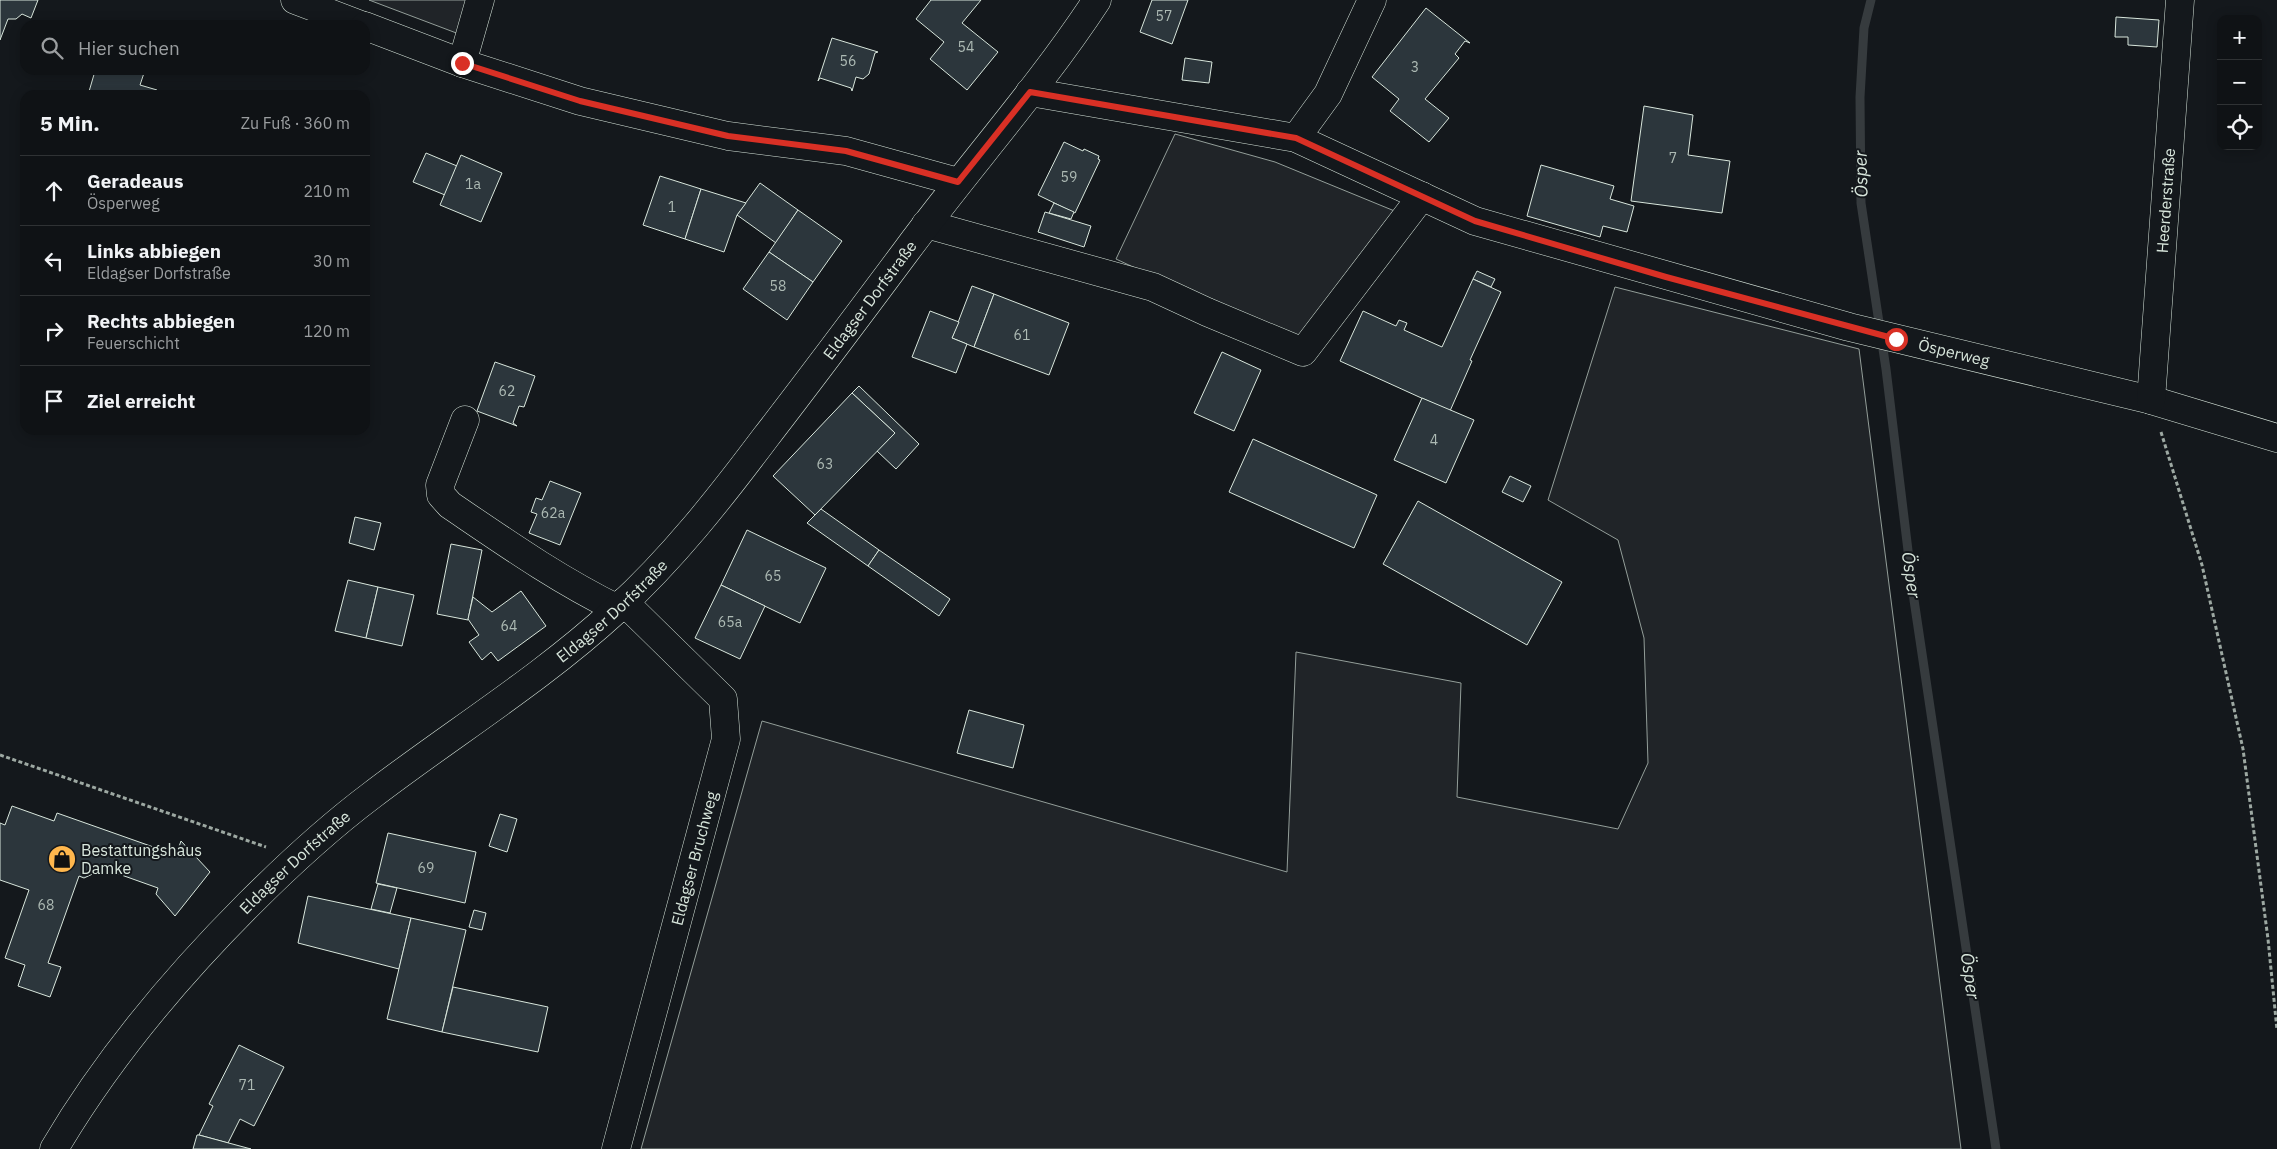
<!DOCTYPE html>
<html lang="de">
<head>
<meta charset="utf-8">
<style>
	body { margin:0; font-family:"IBM Plex Sans",sans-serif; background:#181b1e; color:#f1f3f6 }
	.controls { position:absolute; right:15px; top:15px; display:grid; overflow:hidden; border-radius:10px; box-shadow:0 2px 12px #0003 }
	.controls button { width:45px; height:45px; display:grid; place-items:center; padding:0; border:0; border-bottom:1px solid #2f3234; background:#0f1215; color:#f1f3f6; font:25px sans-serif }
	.stop { position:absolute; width:15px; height:15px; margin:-11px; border:4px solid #d93025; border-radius:50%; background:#fff }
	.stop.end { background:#d93025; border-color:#fff; box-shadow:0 1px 5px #0008 }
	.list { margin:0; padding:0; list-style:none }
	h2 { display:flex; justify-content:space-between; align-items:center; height:65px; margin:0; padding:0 20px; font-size:21px }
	h2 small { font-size:16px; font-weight:400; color:#9b9ea0 }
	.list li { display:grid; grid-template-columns:32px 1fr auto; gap:15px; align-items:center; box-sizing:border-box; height:70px; padding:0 20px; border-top:1px solid #2f3234 }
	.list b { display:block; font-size:19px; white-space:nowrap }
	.list p { margin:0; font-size:16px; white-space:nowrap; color:#9b9ea0 }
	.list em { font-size:16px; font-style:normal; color:#9b9ea0 }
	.icon { flex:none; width:28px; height:28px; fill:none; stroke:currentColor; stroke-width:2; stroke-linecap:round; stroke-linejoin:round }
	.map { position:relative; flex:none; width:2277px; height:1149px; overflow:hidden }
	.search { position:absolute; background:#0f1215; box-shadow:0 2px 12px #0003; left:20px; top:20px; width:350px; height:55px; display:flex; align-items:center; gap:12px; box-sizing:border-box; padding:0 18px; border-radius:15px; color:#9b9ea0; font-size:19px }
	.panel { position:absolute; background:#0f1215; box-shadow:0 2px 12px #0003; left:20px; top:90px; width:350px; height:345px; border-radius:15px }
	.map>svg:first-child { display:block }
	.green { fill:#202428; stroke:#939e99 }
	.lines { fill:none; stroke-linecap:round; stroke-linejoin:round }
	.stream { stroke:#363b3e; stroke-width:9 }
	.building { fill:#2c363c; stroke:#d8e6dc }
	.minor-casing { stroke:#d8e6dc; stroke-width:29 }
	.path { stroke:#9da8a2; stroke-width:3; stroke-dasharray:4 2.5; stroke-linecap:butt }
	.minor { stroke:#14181c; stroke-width:28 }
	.route { stroke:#d93025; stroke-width:6 }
	.labels { text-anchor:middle; stroke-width:4; stroke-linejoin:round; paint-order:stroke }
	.number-label { font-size:14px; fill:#adbab4 }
	.street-label { font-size:16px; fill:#d8e6dc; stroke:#14181c }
	.poi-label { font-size:16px; fill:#d8e6dc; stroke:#14181c; text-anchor:start }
	.water-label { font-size:18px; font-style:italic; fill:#d8e6dc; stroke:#14181c }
</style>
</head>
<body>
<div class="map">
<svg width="2277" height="1149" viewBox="0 0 2277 1149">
	<rect width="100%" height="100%" fill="#14181c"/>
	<!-- green -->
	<g class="green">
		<polygon points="369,0 469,0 459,34"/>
		<polygon points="1175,134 1275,162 1397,212 1298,344 1116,259"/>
		<polygon points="1615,287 1859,349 1961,1149 641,1149 762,721 1287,872 1296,652 1461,683 1457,797 1618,829 1648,763 1644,638 1618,540 1548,500"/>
	</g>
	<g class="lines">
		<!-- stream -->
		<polyline class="stream" points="1871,0 1864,28 1860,97 1861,203 1886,369 1914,600 1996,1149"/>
	</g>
	<!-- building -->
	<g class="building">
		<polygon points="0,0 38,0 31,18 22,14 16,19 8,19 0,40"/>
		<polygon points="931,0 981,0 962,23 998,52 967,90 930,59 944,42 916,19"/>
		<polygon points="1152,0 1188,0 1172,44 1140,32"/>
		<polygon points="1426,8 1470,43 1465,41 1455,54 1459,58 1425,99 1449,118 1429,142 1390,111 1399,99 1372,77"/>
		<polygon points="2116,17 2159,20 2157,47 2128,45 2128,37 2115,37"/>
		<polygon points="832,38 878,52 875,53 869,74 863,79 856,77 852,91 851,88 820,78 818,81"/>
		<polygon points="1185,58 1212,62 1209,83 1182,80"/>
		<polygon points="102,70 145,70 140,85 157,90 155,95 88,95 95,71 101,72"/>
		<polygon points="1644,106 1693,115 1688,155 1730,161 1722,213 1631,201"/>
		<polygon points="1064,142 1083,151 1084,149 1099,156 1098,159 1100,160 1075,213 1038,195"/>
		<polygon points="426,153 457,166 445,195 413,182"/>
		<polygon points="461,155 502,173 481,222 440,205"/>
		<polygon points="1541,165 1614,186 1610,199 1634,206 1627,232 1603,226 1600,237 1527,216"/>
		<polygon points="660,176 701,189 685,239 643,225"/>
		<polygon points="760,183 798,210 776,243 737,215"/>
		<polygon points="701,189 746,203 737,215 724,252 685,239"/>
		<polygon points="1054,203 1074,212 1071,219 1049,213"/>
		<polygon points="798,210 842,241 813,282 769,252"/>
		<polygon points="1045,212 1091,226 1084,247 1038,232"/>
		<polygon points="769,252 813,282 787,320 743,289"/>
		<polygon points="1477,271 1495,279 1491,287 1473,279"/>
		<polygon points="1473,279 1501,292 1470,360 1472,361 1450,411 1340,361 1363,311 1396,326 1399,320 1407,323 1404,330 1442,347"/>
		<polygon points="972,286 994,294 974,347 952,338"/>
		<polygon points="994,294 1069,323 1049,375 974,347"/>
		<polygon points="930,311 959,322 952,338 967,344 956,373 912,357"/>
		<polygon points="1222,352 1261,370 1234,431 1194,413"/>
		<polygon points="495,362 535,376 524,407 519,406 513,423 517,426 477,411"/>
		<polygon points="859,386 919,444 896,469 877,451 895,433 852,393"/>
		<polygon points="852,393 895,433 815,515 773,476"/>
		<polygon points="1422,398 1474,420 1446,483 1394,460"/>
		<polygon points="1253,439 1377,495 1354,548 1229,492"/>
		<polygon points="1510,476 1531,486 1523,502 1502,492"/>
		<polygon points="550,481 581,493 560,545 529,533 537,514 531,512 536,498 542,500"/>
		<polygon points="1418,501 1562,582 1527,645 1383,564"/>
		<polygon points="821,509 879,550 868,566 807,523"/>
		<polygon points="355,517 381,523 374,550 349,543"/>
		<polygon points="747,530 826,568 800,623 721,585"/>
		<polygon points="451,544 482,550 468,620 437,614"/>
		<polygon points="879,550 950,599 939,616 868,566"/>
		<polygon points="348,580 378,587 366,638 335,631"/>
		<polygon points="721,585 765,606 740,659 695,638"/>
		<polygon points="378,587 414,595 402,646 366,638"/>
		<polygon points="521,591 546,626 498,661 491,652 482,660 469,642 479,635 468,619 473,597 492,612"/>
		<polygon points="969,710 1024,725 1013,768 957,753"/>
		<polygon points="12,806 54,821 57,813 176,855 181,841 210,872 175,916 156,894 158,888 99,867 97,872 84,878 79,876 48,963 61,967 50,997 18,986 25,965 5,958 29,890 0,880 0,823 5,825"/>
		<polygon points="500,814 517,819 507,852 489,846"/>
		<polygon points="388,833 476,852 465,903 376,883"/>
		<polygon points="378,884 397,888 390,913 371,909"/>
		<polygon points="308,896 411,918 399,969 298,943"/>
		<polygon points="474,910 486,913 482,930 469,927"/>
		<polygon points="411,918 466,930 442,1032 387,1019"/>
		<polygon points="453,987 548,1007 538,1052 442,1032"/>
		<polygon points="239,1045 284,1067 254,1126 240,1119 228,1143 199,1135 213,1106 209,1104"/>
		<polygon points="197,1135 199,1135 251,1149 193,1149"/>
	</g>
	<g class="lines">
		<defs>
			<g id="minor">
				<polyline points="295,0 361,25"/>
				<polyline points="365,26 462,63 580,101 728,136 846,151 958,182"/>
				<polyline points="462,63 480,0"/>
				<path id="s1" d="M1030,92L1296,138L1475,221L1849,327L2151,400L2277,438"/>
				<polyline points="1296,138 1328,94 1372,0"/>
				<polyline points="926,224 1153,287 1207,312 1303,352 1422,196"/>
				<path id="s2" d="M2151,400L2180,0"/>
				<path d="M465,420L440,485L441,495L450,505C506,543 557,579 618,609"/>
				<path id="s3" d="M54,1149C107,1059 175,978 249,904C288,865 328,828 372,795C453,733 541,679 616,610C672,559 720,498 765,438C813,376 860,313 907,250C969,166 1040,87 1097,0"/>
				<path id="s4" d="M616,1149L726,739L723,699L624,602"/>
			</g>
		</defs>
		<!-- minor casing -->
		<use href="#minor" class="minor-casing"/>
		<!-- path -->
		<g class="path">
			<polyline points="2161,432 2202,565 2243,749 2268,939 2277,1030"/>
			<polyline points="0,755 266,847"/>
		</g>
		<!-- minor -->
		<use href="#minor" class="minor"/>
	</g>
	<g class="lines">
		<!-- route -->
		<polyline class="route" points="462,63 580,101 728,136 846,151 958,182 1030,92 1296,138 1475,221 1666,277 1896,339"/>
	</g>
	<!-- icons -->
	<defs>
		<symbol id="shop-disc" viewBox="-11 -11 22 22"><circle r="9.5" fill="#ffb74d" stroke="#14181c"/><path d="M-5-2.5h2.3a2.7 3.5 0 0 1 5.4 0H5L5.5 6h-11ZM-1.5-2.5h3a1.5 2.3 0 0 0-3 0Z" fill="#111"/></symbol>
	</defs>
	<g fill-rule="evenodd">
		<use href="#shop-disc" x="46" y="843" width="32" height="32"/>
	</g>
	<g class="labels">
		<!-- number labels -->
		<g class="number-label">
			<text x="1164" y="21">57</text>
			<text x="966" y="52">54</text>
			<text x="848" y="66">56</text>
			<text x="1415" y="72">3</text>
			<text x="1673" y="163">7</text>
			<text x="1069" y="182">59</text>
			<text x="473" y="189">1a</text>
			<text x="672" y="212">1</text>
			<text x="778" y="291">58</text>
			<text x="1022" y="340">61</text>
			<text x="507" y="396">62</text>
			<text x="1434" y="445">4</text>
			<text x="825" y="469">63</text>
			<text x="553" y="518">62a</text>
			<text x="773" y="581">65</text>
			<text x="730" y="627">65a</text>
			<text x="509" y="631">64</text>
			<text x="426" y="873">69</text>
			<text x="46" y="910">68</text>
			<text x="247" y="1090">71</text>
		</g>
		<!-- street labels -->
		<g class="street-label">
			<text dy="6" stroke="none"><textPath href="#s2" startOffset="200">Heerderstraße</textPath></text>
			<text dy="6" stroke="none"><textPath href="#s3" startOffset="1186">Eldagser Dorfstraße</textPath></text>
			<text dy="6" stroke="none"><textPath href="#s1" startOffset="964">Ösperweg</textPath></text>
			<text dy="6" stroke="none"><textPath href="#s3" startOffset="781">Eldagser Dorfstraße</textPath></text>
			<text dy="6" stroke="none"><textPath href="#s4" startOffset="301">Eldagser Bruchweg</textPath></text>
			<text dy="6" stroke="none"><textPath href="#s3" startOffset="376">Eldagser Dorfstraße</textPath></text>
		</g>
		<!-- poi labels -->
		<g class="poi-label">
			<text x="81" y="856">Bestattungshaus<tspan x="81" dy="18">Damke</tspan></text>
		</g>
		<!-- water labels -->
		<g class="water-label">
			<text transform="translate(1861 174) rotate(-91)" y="6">Ösper</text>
			<text transform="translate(1911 575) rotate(82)" y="6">Ösper</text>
			<text transform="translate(1970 976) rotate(82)" y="6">Ösper</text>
		</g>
	</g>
</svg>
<div class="controls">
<button>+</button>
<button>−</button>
<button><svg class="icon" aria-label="locate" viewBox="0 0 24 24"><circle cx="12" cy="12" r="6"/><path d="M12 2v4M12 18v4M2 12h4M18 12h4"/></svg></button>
</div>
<div class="stop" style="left:1896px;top:339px"></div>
<div class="stop end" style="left:462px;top:63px"></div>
<div class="search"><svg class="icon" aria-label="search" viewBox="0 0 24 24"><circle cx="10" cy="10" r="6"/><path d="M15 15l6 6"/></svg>Hier suchen</div>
<section class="panel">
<h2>5 Min.<small>Zu Fuß · 360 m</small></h2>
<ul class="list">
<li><svg class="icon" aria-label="ahead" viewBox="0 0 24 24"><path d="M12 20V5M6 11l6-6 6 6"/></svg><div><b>Geradeaus</b><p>Ösperweg</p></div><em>210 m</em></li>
<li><svg class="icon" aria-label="left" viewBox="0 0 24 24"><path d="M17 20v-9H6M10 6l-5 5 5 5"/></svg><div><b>Links abbiegen</b><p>Eldagser Dorfstraße</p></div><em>30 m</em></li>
<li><svg class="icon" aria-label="right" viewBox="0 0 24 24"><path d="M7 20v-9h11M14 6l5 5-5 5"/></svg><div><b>Rechts abbiegen</b><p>Feuerschicht</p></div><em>120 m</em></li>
<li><svg class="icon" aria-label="arrive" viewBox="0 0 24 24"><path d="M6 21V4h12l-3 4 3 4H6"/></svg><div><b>Ziel erreicht</b></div></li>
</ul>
</section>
</div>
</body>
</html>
